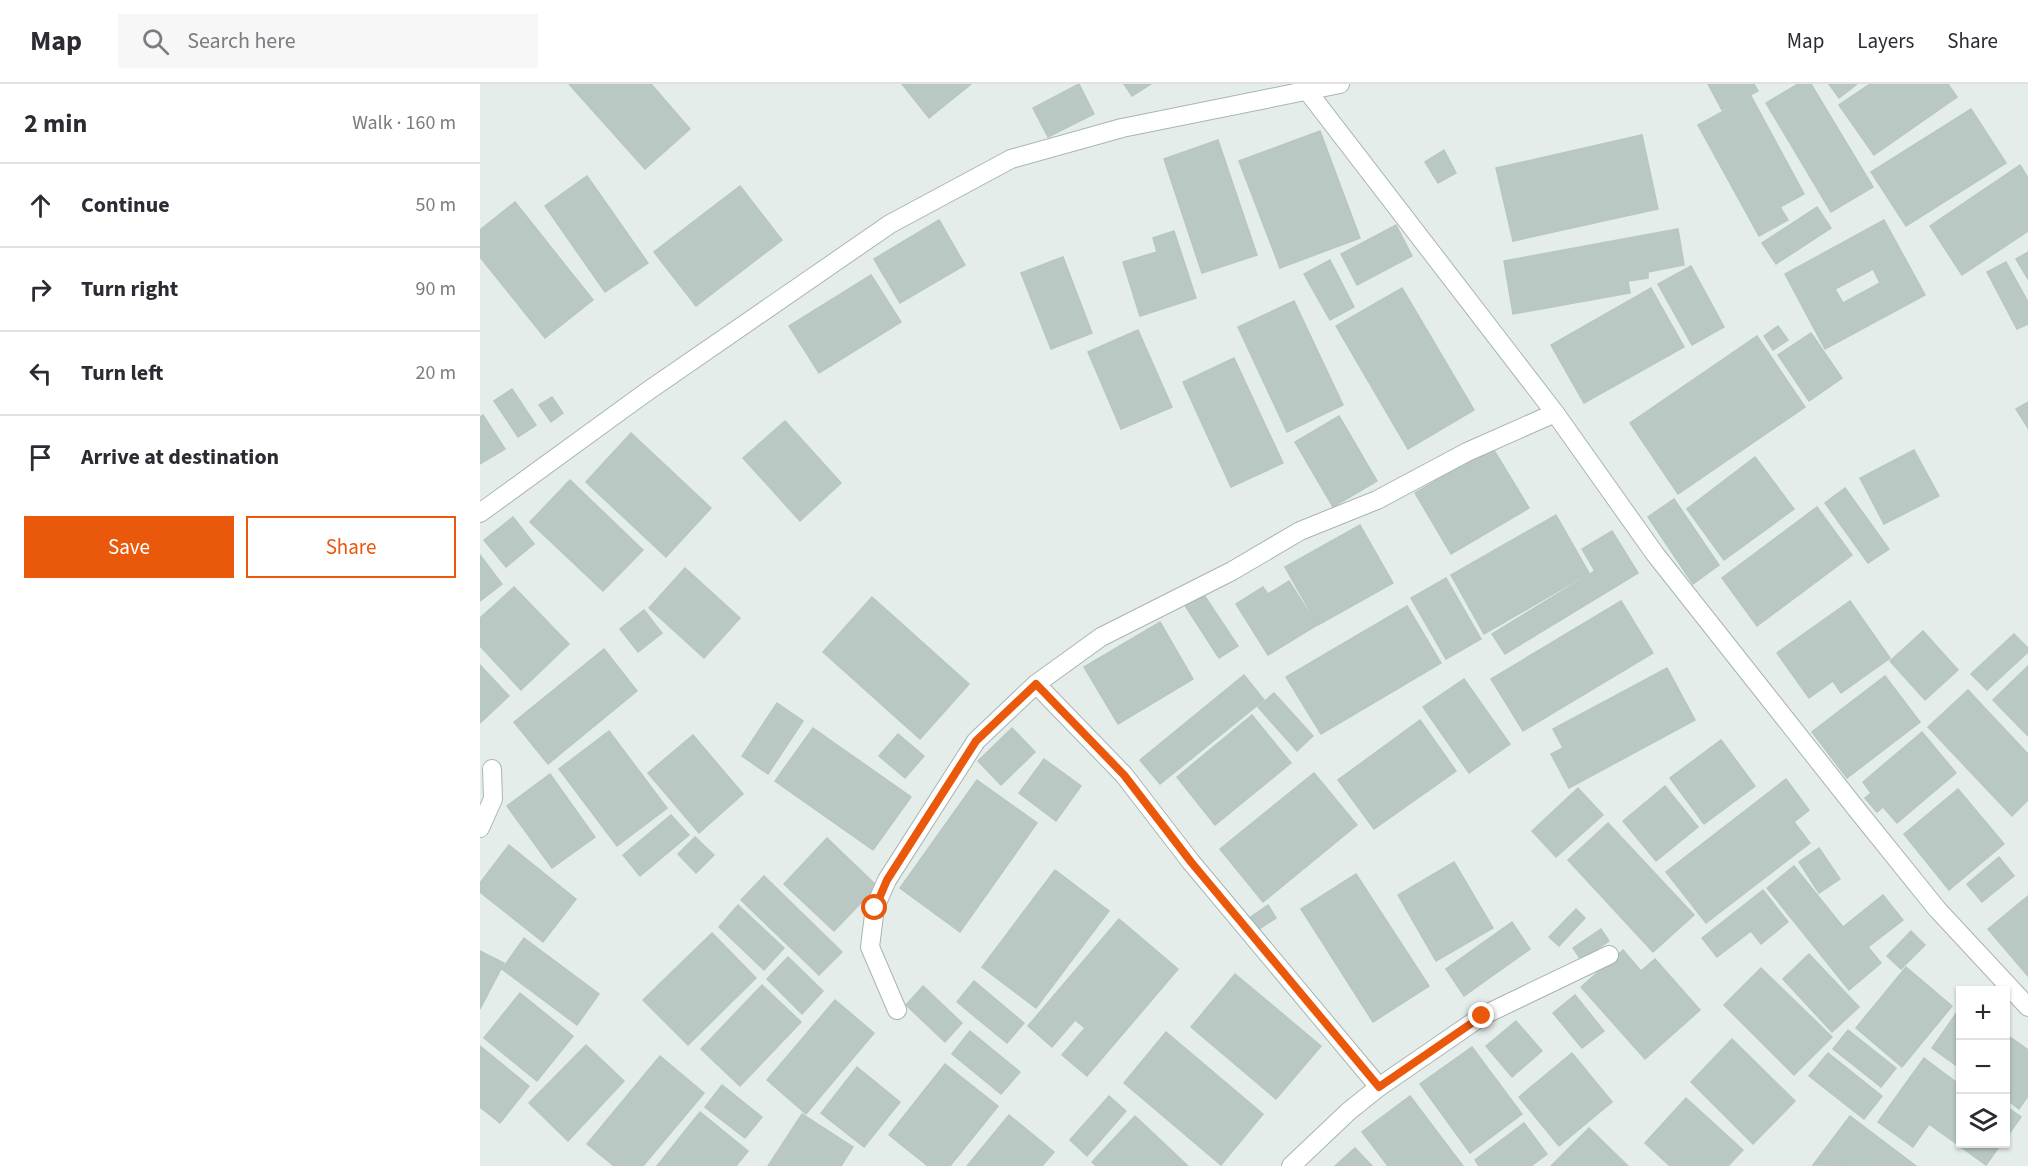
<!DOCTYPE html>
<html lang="en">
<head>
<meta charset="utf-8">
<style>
	body { margin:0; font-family:"Source Sans 3",sans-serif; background:#f7f7f7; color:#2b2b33 }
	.controls { position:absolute; right:18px; bottom:18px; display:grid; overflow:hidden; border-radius:0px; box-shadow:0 2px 4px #0004 }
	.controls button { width:54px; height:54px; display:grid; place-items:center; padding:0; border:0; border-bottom:2px solid #e1e1e2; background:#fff; color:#2b2b33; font:30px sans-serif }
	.stop { position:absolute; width:18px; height:18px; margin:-14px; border:4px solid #ea580c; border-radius:50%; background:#fff }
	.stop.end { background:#ea580c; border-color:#fff; box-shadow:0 2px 6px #0008 }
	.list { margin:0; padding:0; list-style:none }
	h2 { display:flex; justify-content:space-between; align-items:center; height:78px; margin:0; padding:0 24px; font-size:26px }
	h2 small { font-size:20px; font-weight:400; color:#7c7c81 }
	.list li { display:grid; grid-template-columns:39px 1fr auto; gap:18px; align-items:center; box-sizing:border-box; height:84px; padding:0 24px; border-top:2px solid #e1e1e2 }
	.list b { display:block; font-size:22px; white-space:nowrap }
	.list em { font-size:20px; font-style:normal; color:#7c7c81 }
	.actions { display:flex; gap:12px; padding:18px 24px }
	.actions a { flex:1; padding:14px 0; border:2px solid #ea580c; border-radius:0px; text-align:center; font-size:21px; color:#ea580c }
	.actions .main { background:#ea580c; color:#fff }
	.icon { flex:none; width:33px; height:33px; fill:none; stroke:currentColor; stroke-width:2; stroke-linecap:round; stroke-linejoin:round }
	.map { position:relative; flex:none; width:1548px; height:1082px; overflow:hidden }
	header { display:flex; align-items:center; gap:36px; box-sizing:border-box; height:84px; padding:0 30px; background:#fff; border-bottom:2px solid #e1e1e2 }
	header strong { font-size:28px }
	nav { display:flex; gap:33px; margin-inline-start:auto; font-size:21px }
	.search { width:420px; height:54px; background:#f7f7f7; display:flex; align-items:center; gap:15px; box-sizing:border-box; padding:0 21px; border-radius:0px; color:#7c7c81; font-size:22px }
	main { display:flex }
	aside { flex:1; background:#fff }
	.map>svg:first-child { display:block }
	.building { fill:#bac8c3; stroke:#b7c7c1; stroke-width:1.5; fill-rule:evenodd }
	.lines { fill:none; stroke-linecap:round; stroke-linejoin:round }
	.minor-casing { stroke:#a8b5b1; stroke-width:20 }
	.minor { stroke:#fff; stroke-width:18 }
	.route { stroke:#ea580c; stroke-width:8 }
</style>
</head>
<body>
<header>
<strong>Map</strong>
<div class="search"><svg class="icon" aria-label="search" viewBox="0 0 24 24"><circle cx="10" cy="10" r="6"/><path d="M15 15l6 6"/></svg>Search here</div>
<nav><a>Map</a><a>Layers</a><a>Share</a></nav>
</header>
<main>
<aside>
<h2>2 min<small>Walk · 160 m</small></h2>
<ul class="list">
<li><svg class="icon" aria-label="ahead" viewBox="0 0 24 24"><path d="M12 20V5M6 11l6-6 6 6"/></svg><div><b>Continue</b></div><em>50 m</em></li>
<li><svg class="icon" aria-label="right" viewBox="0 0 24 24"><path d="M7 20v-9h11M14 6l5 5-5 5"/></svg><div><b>Turn right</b></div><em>90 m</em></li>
<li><svg class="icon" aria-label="left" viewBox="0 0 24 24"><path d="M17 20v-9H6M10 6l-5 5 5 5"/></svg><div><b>Turn left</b></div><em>20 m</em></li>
<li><svg class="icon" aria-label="arrive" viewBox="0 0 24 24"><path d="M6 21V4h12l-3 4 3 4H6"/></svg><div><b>Arrive at destination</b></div></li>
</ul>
<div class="actions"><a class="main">Save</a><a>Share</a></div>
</aside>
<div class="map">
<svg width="1548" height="1082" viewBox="0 0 1548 1082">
	<rect width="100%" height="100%" fill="#e5edea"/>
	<!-- building -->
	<g class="building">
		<polygon points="89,0 171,0 210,45 165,85"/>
		<polygon points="422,0 491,0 449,34"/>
		<polygon points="599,0 614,30 568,53 553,24"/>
		<polygon points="644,0 671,0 652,12"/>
		<polygon points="1228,0 1274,0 1278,7 1242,26"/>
		<polygon points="1318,0 1331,0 1393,103 1351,128 1286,19"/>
		<polygon points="1349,0 1377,0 1359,14"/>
		<polygon points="1390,0 1468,0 1477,13 1394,71 1359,21"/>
		<polygon points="1271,12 1324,110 1300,123 1308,136 1279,152 1218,41"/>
		<polygon points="1491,25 1526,79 1426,142 1391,88"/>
		<polygon points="840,47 880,154 800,184 759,77"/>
		<polygon points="1162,51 1178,125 1033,157 1016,84"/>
		<polygon points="738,56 777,171 722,189 684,75"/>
		<polygon points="964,66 976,89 958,99 945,78"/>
		<polygon points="1540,81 1548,94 1548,147 1482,191 1450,142"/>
		<polygon points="107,92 168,179 125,208 65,122"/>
		<polygon points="260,102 302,156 216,222 174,168"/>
		<polygon points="35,118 113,216 65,254 0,173 0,146"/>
		<polygon points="1337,123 1351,144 1296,180 1282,159"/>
		<polygon points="459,136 485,181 420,219 394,175"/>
		<path d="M1404,136L1445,211L1345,265L1305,190ZM1393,185L1400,199L1363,219L1355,205Z"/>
		<polygon points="916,141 932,172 877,201 861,170"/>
		<polygon points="1198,145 1204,181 1168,188 1168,194 1148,197 1150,209 1033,230 1024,177"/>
		<polygon points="694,147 716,214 660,232 643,178 677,168 673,154"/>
		<polygon points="1548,168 1548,195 1536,175"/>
		<polygon points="583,173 612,249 571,265 541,189"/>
		<polygon points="850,176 874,223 850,236 824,190"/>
		<polygon points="1526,178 1548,218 1548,240 1537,245 1507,188"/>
		<polygon points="1211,182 1244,243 1212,261 1178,200"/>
		<polygon points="391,191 421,238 339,289 309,242"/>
		<polygon points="922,204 994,326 928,365 856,242"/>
		<polygon points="1171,204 1204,263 1104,319 1071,261"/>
		<polygon points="814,217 863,321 807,348 758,243"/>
		<polygon points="1298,242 1308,256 1293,266 1284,252"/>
		<polygon points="658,246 692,323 641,345 608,268"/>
		<polygon points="1331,249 1362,294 1329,317 1298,271"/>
		<polygon points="1277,252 1325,323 1198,410 1150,339"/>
		<polygon points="754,274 803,379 751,403 703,298"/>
		<polygon points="32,305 56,341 38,353 14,317"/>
		<polygon points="72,313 83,329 71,338 59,321"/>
		<polygon points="1548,318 1548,344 1536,325"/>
		<polygon points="3,331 25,365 0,380 0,333"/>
		<polygon points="859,332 897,397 853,423 815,358"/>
		<polygon points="305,337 361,399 320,437 263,374"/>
		<polygon points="151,349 231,424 186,473 106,398"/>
		<polygon points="1012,363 1049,424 971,470 935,409"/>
		<polygon points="1434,366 1459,412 1404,440 1380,394"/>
		<polygon points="1275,373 1314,425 1244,476 1207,425"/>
		<polygon points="90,396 163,466 123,507 50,438"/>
		<polygon points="1365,404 1409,465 1388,479 1345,419"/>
		<polygon points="1194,415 1239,481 1213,500 1168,433"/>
		<polygon points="1337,423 1372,471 1277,542 1242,494"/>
		<polygon points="1076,431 1109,489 1004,550 971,491"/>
		<polygon points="33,433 54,460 26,483 4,456"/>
		<polygon points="880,441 913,499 838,541 805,483"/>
		<polygon points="1132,447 1158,489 1025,570 1012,550 1115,487 1102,465"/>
		<polygon points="0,471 22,500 0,517"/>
		<polygon points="205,484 260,534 224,574 169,524"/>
		<polygon points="966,494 1001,555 966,575 931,514"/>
		<polygon points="809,497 837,541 788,571 756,520 783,503 788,510"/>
		<polygon points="34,503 89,560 41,606 0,562 0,534"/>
		<polygon points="722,508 758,562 739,574 704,520"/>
		<polygon points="392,513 489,600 440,655 343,568"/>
		<polygon points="1141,517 1173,569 1043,647 1011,595"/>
		<polygon points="1370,517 1410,574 1361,609 1353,597 1329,614 1297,569"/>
		<polygon points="927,522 961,579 841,650 806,593"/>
		<polygon points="164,526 182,549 158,568 140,545"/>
		<polygon points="680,538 713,595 638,640 604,583"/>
		<polygon points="1443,547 1478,586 1445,616 1410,577"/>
		<polygon points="1534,550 1548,564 1548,568 1507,606 1491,590"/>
		<polygon points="124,565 157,607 68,680 34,638"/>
		<polygon points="0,581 29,612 0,639"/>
		<polygon points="1548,582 1548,652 1513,616"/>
		<polygon points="1187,584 1215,636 1089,704 1071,670 1083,664 1073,645"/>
		<polygon points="764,591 784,616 680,700 660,676"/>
		<polygon points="1405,592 1440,638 1367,694 1332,648"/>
		<polygon points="984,595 1030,660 989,689 943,623"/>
		<polygon points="1488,606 1548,670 1548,716 1532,732 1448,643"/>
		<polygon points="794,609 833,652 817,667 778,623"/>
		<polygon points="297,619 323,637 288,690 262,672"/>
		<polygon points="772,631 811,679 735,741 697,693"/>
		<polygon points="940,636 976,687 894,745 858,696"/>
		<polygon points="333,644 431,713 393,766 295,697"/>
		<polygon points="532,644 555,668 521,701 498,677"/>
		<polygon points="129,647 187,724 137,762 79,685"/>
		<polygon points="1442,648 1476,689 1417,739 1403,723 1397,728 1385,714 1391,709 1383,698"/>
		<polygon points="418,650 444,672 425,694 399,672"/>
		<polygon points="213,651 263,710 219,749 168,689"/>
		<polygon points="1241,656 1275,702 1224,740 1190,694"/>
		<polygon points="564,675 601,702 576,737 539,709"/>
		<polygon points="834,689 877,741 783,818 740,765"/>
		<polygon points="70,690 115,753 72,784 27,722"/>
		<polygon points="1306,695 1329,726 1314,738 1330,759 1226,839 1186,788"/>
		<polygon points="497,696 557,739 480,848 420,804"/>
		<polygon points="1185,702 1218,743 1176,777 1143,737"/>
		<polygon points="1098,704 1123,731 1076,773 1052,747"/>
		<polygon points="1478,705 1524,760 1469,806 1424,750"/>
		<polygon points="191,731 209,751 160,792 143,771"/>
		<polygon points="1128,739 1214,831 1173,868 1088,776"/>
		<polygon points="215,753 234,771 216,789 198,770"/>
		<polygon points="347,754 397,802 354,847 304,800"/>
		<polygon points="29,761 96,815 63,858 0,808 0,799"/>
		<polygon points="1339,764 1360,795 1339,809 1319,778"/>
		<polygon points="1519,773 1534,792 1502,818 1487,800"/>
		<polygon points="974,778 1013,844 956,877 918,811"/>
		<polygon points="1314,782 1363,843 1403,811 1423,836 1388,863 1401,879 1369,906 1287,804"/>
		<polygon points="575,786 629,827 556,924 502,883"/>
		<polygon points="876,790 949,902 893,938 821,825"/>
		<polygon points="284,792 362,868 339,891 261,816"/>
		<polygon points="1283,806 1308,838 1281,860 1271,847 1237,873 1222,854"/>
		<polygon points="1548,812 1548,892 1508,845"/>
		<polygon points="258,821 304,864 284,886 239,843"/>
		<polygon points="788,821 796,834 776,847 768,835"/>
		<polygon points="1096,825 1105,834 1079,862 1069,853"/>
		<polygon points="639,835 698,885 607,992 582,971 605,944 595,936 572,963 548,942"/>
		<polygon points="1032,838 1050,865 984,912 966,885"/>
		<polygon points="1121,845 1129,857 1101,876 1093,864"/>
		<polygon points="1431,847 1445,861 1421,885 1407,872"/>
		<polygon points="232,849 276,894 208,961 163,916"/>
		<polygon points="44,854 119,910 97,941 22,885"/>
		<polygon points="1143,866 1161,887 1175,875 1220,926 1165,975 1101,903"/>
		<polygon points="0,867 24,879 0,925"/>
		<polygon points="1329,870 1379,923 1352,948 1303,895"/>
		<polygon points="308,873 343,907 322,930 287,895"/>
		<polygon points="1426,883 1472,922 1422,983 1376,944"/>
		<polygon points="1281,884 1352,953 1314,991 1244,921"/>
		<polygon points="755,890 841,962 796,1015 711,943"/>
		<polygon points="494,897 544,939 527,959 477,918"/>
		<polygon points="282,901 321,938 260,1002 221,965"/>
		<polygon points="443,902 482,939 465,958 426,921"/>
		<polygon points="40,909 93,952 57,997 4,954"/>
		<polygon points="1095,911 1124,947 1102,964 1073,929"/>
		<polygon points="355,916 394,949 326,1030 287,996"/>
		<polygon points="1480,924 1480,984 1452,964"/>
		<polygon points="1036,937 1062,967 1032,993 1006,962"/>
		<polygon points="1368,946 1416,984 1401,1003 1353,965"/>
		<polygon points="490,947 540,988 521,1010 472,970"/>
		<polygon points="686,948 783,1030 741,1081 644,999"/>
		<polygon points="1526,950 1548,966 1548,1012 1539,1025 1526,1015"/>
		<polygon points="1252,955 1315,1017 1273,1060 1211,998"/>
		<polygon points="106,961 144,997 88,1057 49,1019"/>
		<polygon points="0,962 49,1002 20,1039 0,1023"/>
		<polygon points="992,963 1042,1030 990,1069 940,1000"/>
		<polygon points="1092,969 1132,1018 1079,1062 1039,1013"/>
		<polygon points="1348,969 1402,1012 1384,1035 1329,992"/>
		<polygon points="180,972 224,1009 163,1082 134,1082 107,1060"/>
		<polygon points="1444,974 1480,1001 1480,1060 1521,1060 1506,1081 1449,1040 1433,1063 1398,1038"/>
		<polygon points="465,980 518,1022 470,1082 448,1082 409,1051"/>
		<polygon points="377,983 420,1018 384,1063 341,1029"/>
		<polygon points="242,1001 282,1033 265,1054 225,1023"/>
		<polygon points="629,1012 646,1027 607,1072 590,1056"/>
		<polygon points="930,1012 983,1082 908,1082 882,1048"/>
		<polygon points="1206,1014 1263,1066 1248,1082 1190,1082 1165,1059"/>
		<polygon points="1526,1022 1541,1033 1526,1054"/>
		<polygon points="220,1028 268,1067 256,1082 177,1082"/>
		<polygon points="322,1030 373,1063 361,1082 288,1082"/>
		<polygon points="529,1031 574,1068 562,1082 487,1082"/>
		<polygon points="655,1032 708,1082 616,1082 612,1078"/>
		<polygon points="1370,1032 1436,1082 1333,1081"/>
		<polygon points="1044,1039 1067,1070 1051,1082 999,1082 995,1076"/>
		<polygon points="1109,1044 1148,1082 1071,1082"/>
		<polygon points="875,1064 892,1082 855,1082"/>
	</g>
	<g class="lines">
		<defs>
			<g id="minor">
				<polyline points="822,0 1075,329"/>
				<polyline points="0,429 165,309 410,140 531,75 642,44 860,0"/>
				<polyline points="556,600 644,691 711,778 899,1003"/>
				<polyline points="0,744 13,715 12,685"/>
				<polyline points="417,926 390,863 395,823 407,796 496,657 556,600 621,553 752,487 820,447 897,416 987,368 1075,329 1175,470 1378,727 1457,825 1548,923"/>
				<polyline points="811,1082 869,1027 899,1003 1002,932 1129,871"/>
			</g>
		</defs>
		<!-- minor casing -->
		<use href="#minor" class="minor-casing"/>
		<!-- minor -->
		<use href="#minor" class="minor"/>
	</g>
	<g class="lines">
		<!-- route -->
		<polyline class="route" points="395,824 407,796 496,657 556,600 644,691 711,778 899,1003 1002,932"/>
	</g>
</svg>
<div class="controls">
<button>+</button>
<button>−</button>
<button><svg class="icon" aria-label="layers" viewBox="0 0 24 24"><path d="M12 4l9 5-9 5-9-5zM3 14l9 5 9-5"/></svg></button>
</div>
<div class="stop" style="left:395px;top:824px"></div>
<div class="stop end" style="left:1002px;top:932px"></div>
</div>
</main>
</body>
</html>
